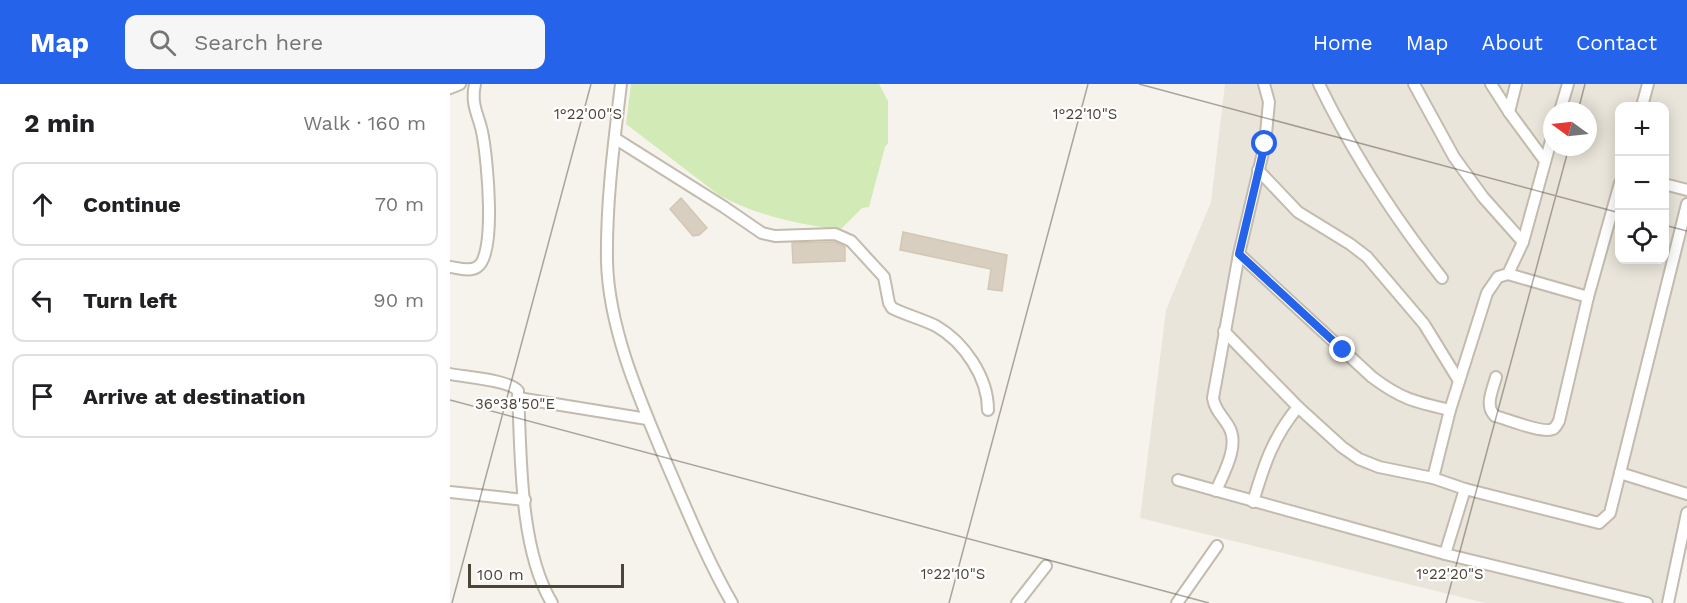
<!DOCTYPE html>
<html lang="en">
<head>
<meta charset="utf-8">
<style>
	body { margin:0; font-family:"Work Sans",sans-serif; background:#f6f6f6; color:#202124 }
	.controls { position:absolute; right:18px; top:18px; display:grid; overflow:hidden; border-radius:12px; box-shadow:0 3px 15px #0003 }
	.controls button { width:54px; height:54px; display:grid; place-items:center; padding:0; border:0; border-bottom:2px solid #e0e0e0; background:#fff; color:#202124; font:30px sans-serif }
	.compass { position:absolute; left:1093px; top:18px; width:54px; height:54px; border-radius:50%; background:#fff; box-shadow:0 3px 15px #0003; rotate:285deg }
	.scale { position:absolute; left:18px; bottom:15px; width:156px; box-sizing:border-box; padding-left:6px; border:3px solid #4b4439; border-top:0; font-size:16px; line-height:21px; white-space:nowrap; color:#4b4439; -webkit-text-stroke:4px #fff; paint-order:stroke }
	.stop { position:absolute; width:18px; height:18px; margin:-14px; border:4px solid #2563eb; border-radius:50%; background:#fff }
	.stop.end { background:#2563eb; border-color:#fff; box-shadow:0 2px 6px #0008 }
	.list { margin:0; padding:0; list-style:none }
	h2 { display:flex; justify-content:space-between; align-items:center; height:78px; margin:0; padding:0 24px; font-size:26px }
	h2 small { font-size:20px; font-weight:400; color:#757577 }
	.list li { display:grid; grid-template-columns:39px 1fr auto; gap:18px; align-items:center; box-sizing:border-box; height:84px; margin:0 12px 12px; padding:0 12px; border:2px solid #e0e0e0; border-radius:12px }
	.list b { display:block; font-size:22px; white-space:nowrap }
	.list em { font-size:20px; font-style:normal; color:#757577 }
	.icon { flex:none; width:33px; height:33px; fill:none; stroke:currentColor; stroke-width:2; stroke-linecap:round; stroke-linejoin:round }
	.map { position:relative; flex:none; width:1237px; height:519px; overflow:hidden }
	header { display:flex; align-items:center; gap:36px; box-sizing:border-box; height:84px; padding:0 30px; background:#2563eb; color:#fff }
	header strong { font-size:28px }
	nav { display:flex; gap:33px; margin-inline-start:auto; font-size:21px }
	.search { width:420px; height:54px; background:#f6f6f6; display:flex; align-items:center; gap:15px; box-sizing:border-box; padding:0 21px; border-radius:12px; color:#757577; font-size:22px }
	main { display:flex }
	aside { flex:1; background:#fff }
	.map>svg:first-child { display:block }
	.residential { fill:#eae5da; fill-rule:evenodd }
	.green { fill:#d2eab5 }
	.building { fill:#d8cfc1; stroke:#d3c7b4; stroke-width:1.5 }
	.lines { fill:none; stroke-linecap:round; stroke-linejoin:round }
	.street-casing { stroke:#c2bbae; stroke-width:14 }
	.street { stroke:#fff; stroke-width:10 }
	.route { stroke:#2563eb; stroke-width:8 }
	.ticks { fill:none; stroke:#4b4439; stroke-width:1.5; stroke-opacity:0.45 }
	.ticks-label { font-size:15px; text-anchor:middle; fill:#4b4439; stroke:#fff; stroke-width:4.5; stroke-linejoin:round; paint-order:stroke }
</style>
</head>
<body>
<header>
<strong>Map</strong>
<div class="search"><svg class="icon" aria-label="search" viewBox="0 0 24 24"><circle cx="10" cy="10" r="6"/><path d="M15 15l6 6"/></svg>Search here</div>
<nav><a>Home</a><a>Map</a><a>About</a><a>Contact</a></nav>
</header>
<main>
<aside>
<h2>2 min<small>Walk · 160 m</small></h2>
<ul class="list">
<li><svg class="icon" aria-label="ahead" viewBox="0 0 24 24"><path d="M12 20V5M6 11l6-6 6 6"/></svg><div><b>Continue</b></div><em>70 m</em></li>
<li><svg class="icon" aria-label="left" viewBox="0 0 24 24"><path d="M17 20v-9H6M10 6l-5 5 5 5"/></svg><div><b>Turn left</b></div><em>90 m</em></li>
<li><svg class="icon" aria-label="arrive" viewBox="0 0 24 24"><path d="M6 21V4h12l-3 4 3 4H6"/></svg><div><b>Arrive at destination</b></div></li>
</ul>
</aside>
<div class="map">
<svg width="1237" height="519" viewBox="0 0 1237 519">
	<rect width="100%" height="100%" fill="#f6f3ec"/>
	<!-- residential -->
	<path class="residential" d="M775,0H1237V446L1219,519H1035L690,434L716,226L761,118ZM1170,22H1214V176H1170ZM1102,27H1138V63H1102Z"/>
	<!-- green -->
	<path class="green" d="M181,0H429L438,17V59L435,63L419,123L412,124L390,146C347,140 308,132 269,111L176,40Z"/>
	<!-- building -->
	<g class="building">
		<polygon points="231,114 257,144 249,151 243,152 220,125"/>
		<polygon points="453,148 557,171 552,207 538,205 541,185 450,166"/>
		<polygon points="384,158 395,163 395,177 343,179 342,159"/>
	</g>
	<g class="lines">
		<defs>
			<g id="street">
				<path d="M171,0C164,58 156,119 157,178C159,246 190,316 216,378C237,426 256,474 282,519"/>
				<path d="M869,0C903,70 944,133 992,194"/>
				<polyline points="964,0 1004,73 1033,113 1073,158"/>
				<polyline points="1041,0 1059,28 1095,77"/>
				<polyline points="0,4 10,0"/>
				<polyline points="1192,22 1198,0"/>
				<polyline points="1110,27 1118,0"/>
				<polyline points="1059,28 1066,0"/>
				<path d="M166,55L274,123L312,149L325,152L385,150L401,157L434,193L439,219L442,224C456,231 472,235 486,242C514,258 538,293 538,326"/>
				<polyline points="808,86 848,128 900,160 917,173 974,240 1009,297"/>
				<polyline points="1214,100 1237,106"/>
				<path d="M789,170L922,293C951,315 965,318 1000,326"/>
				<path d="M0,183C8,184 20,188 27,183C47,172 37,75 33,53C30,32 20,23 25,0"/>
				<polyline points="1058,190 1138,213"/>
				<polyline points="774,247 848,323 892,363 909,375 929,383 983,394 1015,405 1149,439 1160,429 1237,120"/>
				<path d="M0,290C15,293 60,296 68,307C71,370 69,465 102,519"/>
				<path d="M1046,293C1043,305 1034,322 1045,332C1057,335 1093,350 1103,345C1106,343 1107,341 1109,337L1138,213L1170,99"/>
				<polyline points="68,314 197,335"/>
				<polyline points="1170,389 1237,410"/>
				<polyline points="983,394 1000,326 1037,209 1048,193 1058,190 1073,158 1102,53"/>
				<polyline points="728,396 999,471 1197,519"/>
				<path d="M766,407C773,390 790,362 779,343C773,332 765,327 763,314L789,170L815,60L819,18L814,0"/>
				<polyline points="0,408 75,416"/>
				<path d="M803,418C814,381 823,353 848,323"/>
				<polyline points="995,470 1015,405"/>
				<polyline points="567,519 596,482"/>
				<polyline points="727,519 767,462"/>
				<polyline points="1218,519 1237,429"/>
			</g>
		</defs>
		<!-- street casing -->
		<use href="#street" class="street-casing"/>
		<!-- street -->
		<use href="#street" class="street"/>
	</g>
	<g class="lines">
		<!-- route -->
		<polyline class="route" points="815,60 789,170 893,266"/>
	</g>
	<!-- ticks -->
	<path class="ticks" d="M689,0L1170,129M1128,27L1135,0M1214,141L1237,147M0,316L759,519M2,519L141,0M499,519L638,0M996,519L1119,63"/>
	<g class="ticks-label">
		<text x="138" y="35">1°22'00"S</text>
		<text x="635" y="35">1°22'10"S</text>
		<text x="65" y="325">36°38'50"E</text>
		<text x="503" y="495">1°22'10"S</text>
		<text x="1000" y="495">1°22'20"S</text>
	</g>
</svg>
<div class="controls">
<button>+</button>
<button>−</button>
<button><svg class="icon" aria-label="locate" viewBox="0 0 24 24"><circle cx="12" cy="12" r="6"/><path d="M12 2v4M12 18v4M2 12h4M18 12h4"/></svg></button>
</div>
<svg class="compass" viewBox="-18 -18 36 36"><path d="M0-13l5 13h-10z" fill="#e53935"/><path d="M0 13l5-13h-10z" fill="#757577"/></svg>
<div class="scale">100 m</div>
<div class="stop" style="left:815px;top:60px"></div>
<div class="stop end" style="left:893px;top:266px"></div>
</div>
</main>
</body>
</html>
